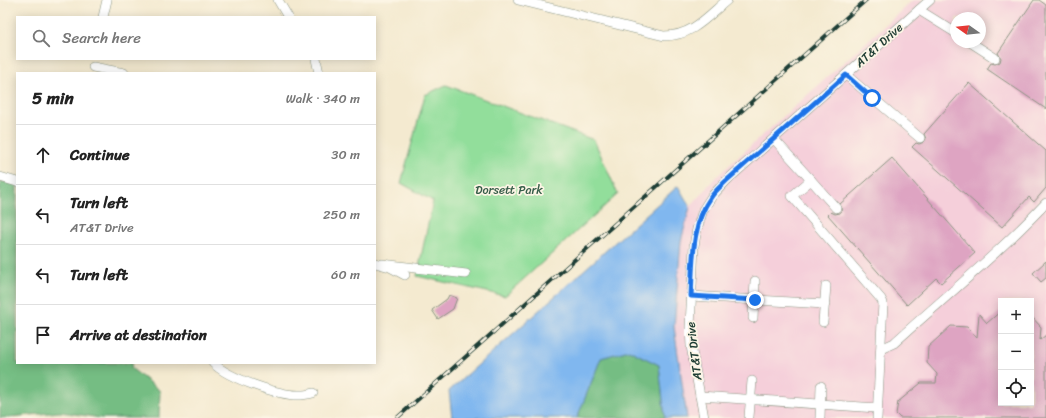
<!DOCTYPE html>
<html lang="en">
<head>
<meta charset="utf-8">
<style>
	body { margin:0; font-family:Sriracha,sans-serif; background:#f2f2f2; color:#222 }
	.controls { position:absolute; right:12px; bottom:12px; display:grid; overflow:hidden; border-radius:0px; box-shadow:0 2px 10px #0003 }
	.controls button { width:36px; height:36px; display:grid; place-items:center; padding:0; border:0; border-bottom:1px solid #e0e0e0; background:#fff; color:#222; font:20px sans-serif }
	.compass { position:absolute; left:950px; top:12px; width:36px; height:36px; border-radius:50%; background:#fff; box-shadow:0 2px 10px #0003; rotate:285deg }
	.stop { position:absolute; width:12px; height:12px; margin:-9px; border:3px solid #1a73e8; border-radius:50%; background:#fff }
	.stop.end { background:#1a73e8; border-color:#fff; box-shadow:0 1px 4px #0008 }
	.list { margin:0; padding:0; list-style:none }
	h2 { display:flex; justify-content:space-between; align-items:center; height:52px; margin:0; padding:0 16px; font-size:17px }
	h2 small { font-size:13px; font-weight:400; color:#767676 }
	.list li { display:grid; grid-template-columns:26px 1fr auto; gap:12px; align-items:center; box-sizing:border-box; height:60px; padding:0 16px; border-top:1px solid #e0e0e0 }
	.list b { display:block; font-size:15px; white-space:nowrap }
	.list p { margin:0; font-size:13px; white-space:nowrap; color:#767676 }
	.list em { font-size:13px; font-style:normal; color:#767676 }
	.icon { flex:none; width:22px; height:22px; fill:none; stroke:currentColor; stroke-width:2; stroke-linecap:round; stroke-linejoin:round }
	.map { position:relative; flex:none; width:1046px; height:418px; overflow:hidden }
	.search { position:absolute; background:#fff; box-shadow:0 2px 10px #0003; left:16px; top:16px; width:360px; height:44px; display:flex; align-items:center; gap:10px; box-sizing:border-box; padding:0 14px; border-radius:0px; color:#767676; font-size:15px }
	.panel { position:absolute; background:#fff; box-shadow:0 2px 10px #0003; left:16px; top:72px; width:360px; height:292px; border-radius:0px }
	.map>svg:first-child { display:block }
	.built { fill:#f5cfda; fill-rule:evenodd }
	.green { fill:#92de9b; stroke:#588e68 }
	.forest { fill:#75bd83; stroke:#4a7d5c }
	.water { fill:#80b7ef; stroke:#507a92 }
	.building { fill:#dea4c2 }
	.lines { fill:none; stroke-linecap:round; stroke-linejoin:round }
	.minor-casing { stroke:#8a9482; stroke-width:10 }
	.minor { stroke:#fff; stroke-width:9 }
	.rail-casing { stroke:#1f3d34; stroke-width:4 }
	.rail { stroke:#fcf5e5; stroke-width:2.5; stroke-dasharray:8; stroke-linecap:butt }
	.route { stroke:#1a73e8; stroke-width:5 }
	.labels { text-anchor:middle; stroke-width:3.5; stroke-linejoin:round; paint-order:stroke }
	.street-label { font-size:12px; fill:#1f3d34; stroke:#fcf5e5 }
	.park-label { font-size:12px; fill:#365d49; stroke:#fcf5e5 }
</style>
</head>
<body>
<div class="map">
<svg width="1046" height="418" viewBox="0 0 1046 418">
	<rect width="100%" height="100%" fill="#fcf5e5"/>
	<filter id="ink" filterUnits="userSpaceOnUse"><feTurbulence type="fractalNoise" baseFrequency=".025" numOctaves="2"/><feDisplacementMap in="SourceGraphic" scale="8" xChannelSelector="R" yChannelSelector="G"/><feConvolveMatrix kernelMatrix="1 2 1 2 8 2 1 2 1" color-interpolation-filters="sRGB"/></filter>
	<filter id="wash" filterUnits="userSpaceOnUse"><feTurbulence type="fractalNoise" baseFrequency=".012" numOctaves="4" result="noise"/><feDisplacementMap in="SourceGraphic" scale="16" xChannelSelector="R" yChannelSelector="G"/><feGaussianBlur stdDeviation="0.9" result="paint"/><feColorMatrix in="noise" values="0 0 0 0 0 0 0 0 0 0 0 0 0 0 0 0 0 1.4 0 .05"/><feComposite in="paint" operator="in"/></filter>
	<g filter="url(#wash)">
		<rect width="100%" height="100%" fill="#f4ead0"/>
		<!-- built -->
		<path class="built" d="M913,0H1046V418H687L674,327L681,241L690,207L715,178ZM956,18H980V42H956ZM1001,301H1031V403H1001Z"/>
		<!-- green -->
		<polygon class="green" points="446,85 594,140 618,194 505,296 417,276 433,201 401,183 425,95"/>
		<!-- forest -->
		<g class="forest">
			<polygon points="0,181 17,185 17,363 132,363 131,368 160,391 159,418 101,418 60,412 0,418"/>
			<polygon points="629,350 659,365 665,418 577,418 601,358"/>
		</g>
		<!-- water -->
		<polygon class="water" points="678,186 690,207 681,241 674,327 687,418 665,418 659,365 629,350 601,358 577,418 452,418 449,391"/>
		<g id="blocks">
			<!-- building -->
			<g class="building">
				<polygon points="1034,0 1039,0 1046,5 1046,109 987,69 991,63 995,64 1000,62 1001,58 998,53"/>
				<polygon points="969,83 1046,151 1046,188 1034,202 1029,197 1002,227 912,147 916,143 919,144 924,142 926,139 924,134"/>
				<polygon points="892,158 975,253 941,283 936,278 907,305 828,215 831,212 835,214 840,213 842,209 840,204"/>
				<polygon points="1046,261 1046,278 1041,282 1033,273"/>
				<polygon points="449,295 457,298 453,309 438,319 432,310 447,299"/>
				<polygon points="1001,311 1001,403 1031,403 1031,316 1041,327 1040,340 1046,335 1046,418 900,418 896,414 898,402 921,383 936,383 937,374 927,363 928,347 951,326 967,327 977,338 979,314 987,323"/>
			</g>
		</g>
	</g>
	<g filter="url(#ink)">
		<use href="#blocks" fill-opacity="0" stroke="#8a9482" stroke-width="1"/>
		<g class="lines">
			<defs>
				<g id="minor">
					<polyline points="278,0 288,17"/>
					<path d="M518,0L664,36C692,36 707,17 727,0"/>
					<polyline points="919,10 956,33"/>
					<polyline points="103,17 107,0"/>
					<polyline points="970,42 995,58"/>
					<polyline points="316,59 319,73"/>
					<polyline points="93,67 124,73"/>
					<polyline points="846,75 920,138"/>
					<polyline points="774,139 811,180 792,196 881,299 883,303 877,418"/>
					<polyline points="0,177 17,182"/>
					<polyline points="811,180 836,208"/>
					<polyline points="375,263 390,267 405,275"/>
					<polyline points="382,264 466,274"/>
					<polyline points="691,296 825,304"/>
					<polyline points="753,318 755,281"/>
					<polyline points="823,322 826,286"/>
					<path d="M881,349L894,343C945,297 999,253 1046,203"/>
					<path d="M213,363C228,378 279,396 301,395C305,395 309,394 313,393"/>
					<polyline points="700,396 877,408"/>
					<polyline points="749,417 752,381"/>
					<polyline points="704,418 691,346 690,327 694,246 697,229 703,210 712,196 726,181 930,0"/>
					<polyline points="820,418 821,386"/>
				</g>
			</defs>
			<!-- minor casing -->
			<use href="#minor" class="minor-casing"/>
			<!-- minor -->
			<use href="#minor" class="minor"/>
			<defs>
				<polyline id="rail" points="397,418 866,0"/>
			</defs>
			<!-- rail casing -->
			<use href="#rail" class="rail-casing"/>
			<!-- rail -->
			<use href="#rail" class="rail"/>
		</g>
	</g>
	<g class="lines" filter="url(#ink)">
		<!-- route -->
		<path class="route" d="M755,300L691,296C693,262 691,225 711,197C715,191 721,186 726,181L846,75L872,98"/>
	</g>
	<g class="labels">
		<!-- street labels -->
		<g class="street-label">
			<text transform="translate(879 45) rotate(-42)" y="4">AT&amp;T Drive</text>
			<text transform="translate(694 351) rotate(-97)" y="4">AT&amp;T Drive</text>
		</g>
		<!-- park labels -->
		<g class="park-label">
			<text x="509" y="194">Dorsett Park</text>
		</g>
	</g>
</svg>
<div class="controls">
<button>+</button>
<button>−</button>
<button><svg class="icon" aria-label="locate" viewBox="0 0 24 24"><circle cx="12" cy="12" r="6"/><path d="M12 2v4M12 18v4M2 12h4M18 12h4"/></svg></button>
</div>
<svg class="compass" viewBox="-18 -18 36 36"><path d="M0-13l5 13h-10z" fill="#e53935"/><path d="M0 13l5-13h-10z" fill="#767676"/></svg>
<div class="stop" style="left:872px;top:98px"></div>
<div class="stop end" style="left:755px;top:300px"></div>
<div class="search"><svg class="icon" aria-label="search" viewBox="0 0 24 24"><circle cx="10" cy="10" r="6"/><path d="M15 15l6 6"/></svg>Search here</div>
<section class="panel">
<h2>5 min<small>Walk · 340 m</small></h2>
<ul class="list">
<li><svg class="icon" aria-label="ahead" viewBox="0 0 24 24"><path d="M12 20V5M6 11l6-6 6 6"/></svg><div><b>Continue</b></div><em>30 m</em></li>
<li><svg class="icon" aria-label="left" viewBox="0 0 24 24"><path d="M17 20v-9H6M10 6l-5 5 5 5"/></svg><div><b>Turn left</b><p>AT&amp;T Drive</p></div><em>250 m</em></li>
<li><svg class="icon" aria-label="left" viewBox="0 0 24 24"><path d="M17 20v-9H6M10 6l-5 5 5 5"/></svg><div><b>Turn left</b></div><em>60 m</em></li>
<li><svg class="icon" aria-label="arrive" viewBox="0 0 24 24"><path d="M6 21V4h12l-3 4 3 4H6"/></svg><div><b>Arrive at destination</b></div></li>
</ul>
</section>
</div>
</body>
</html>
